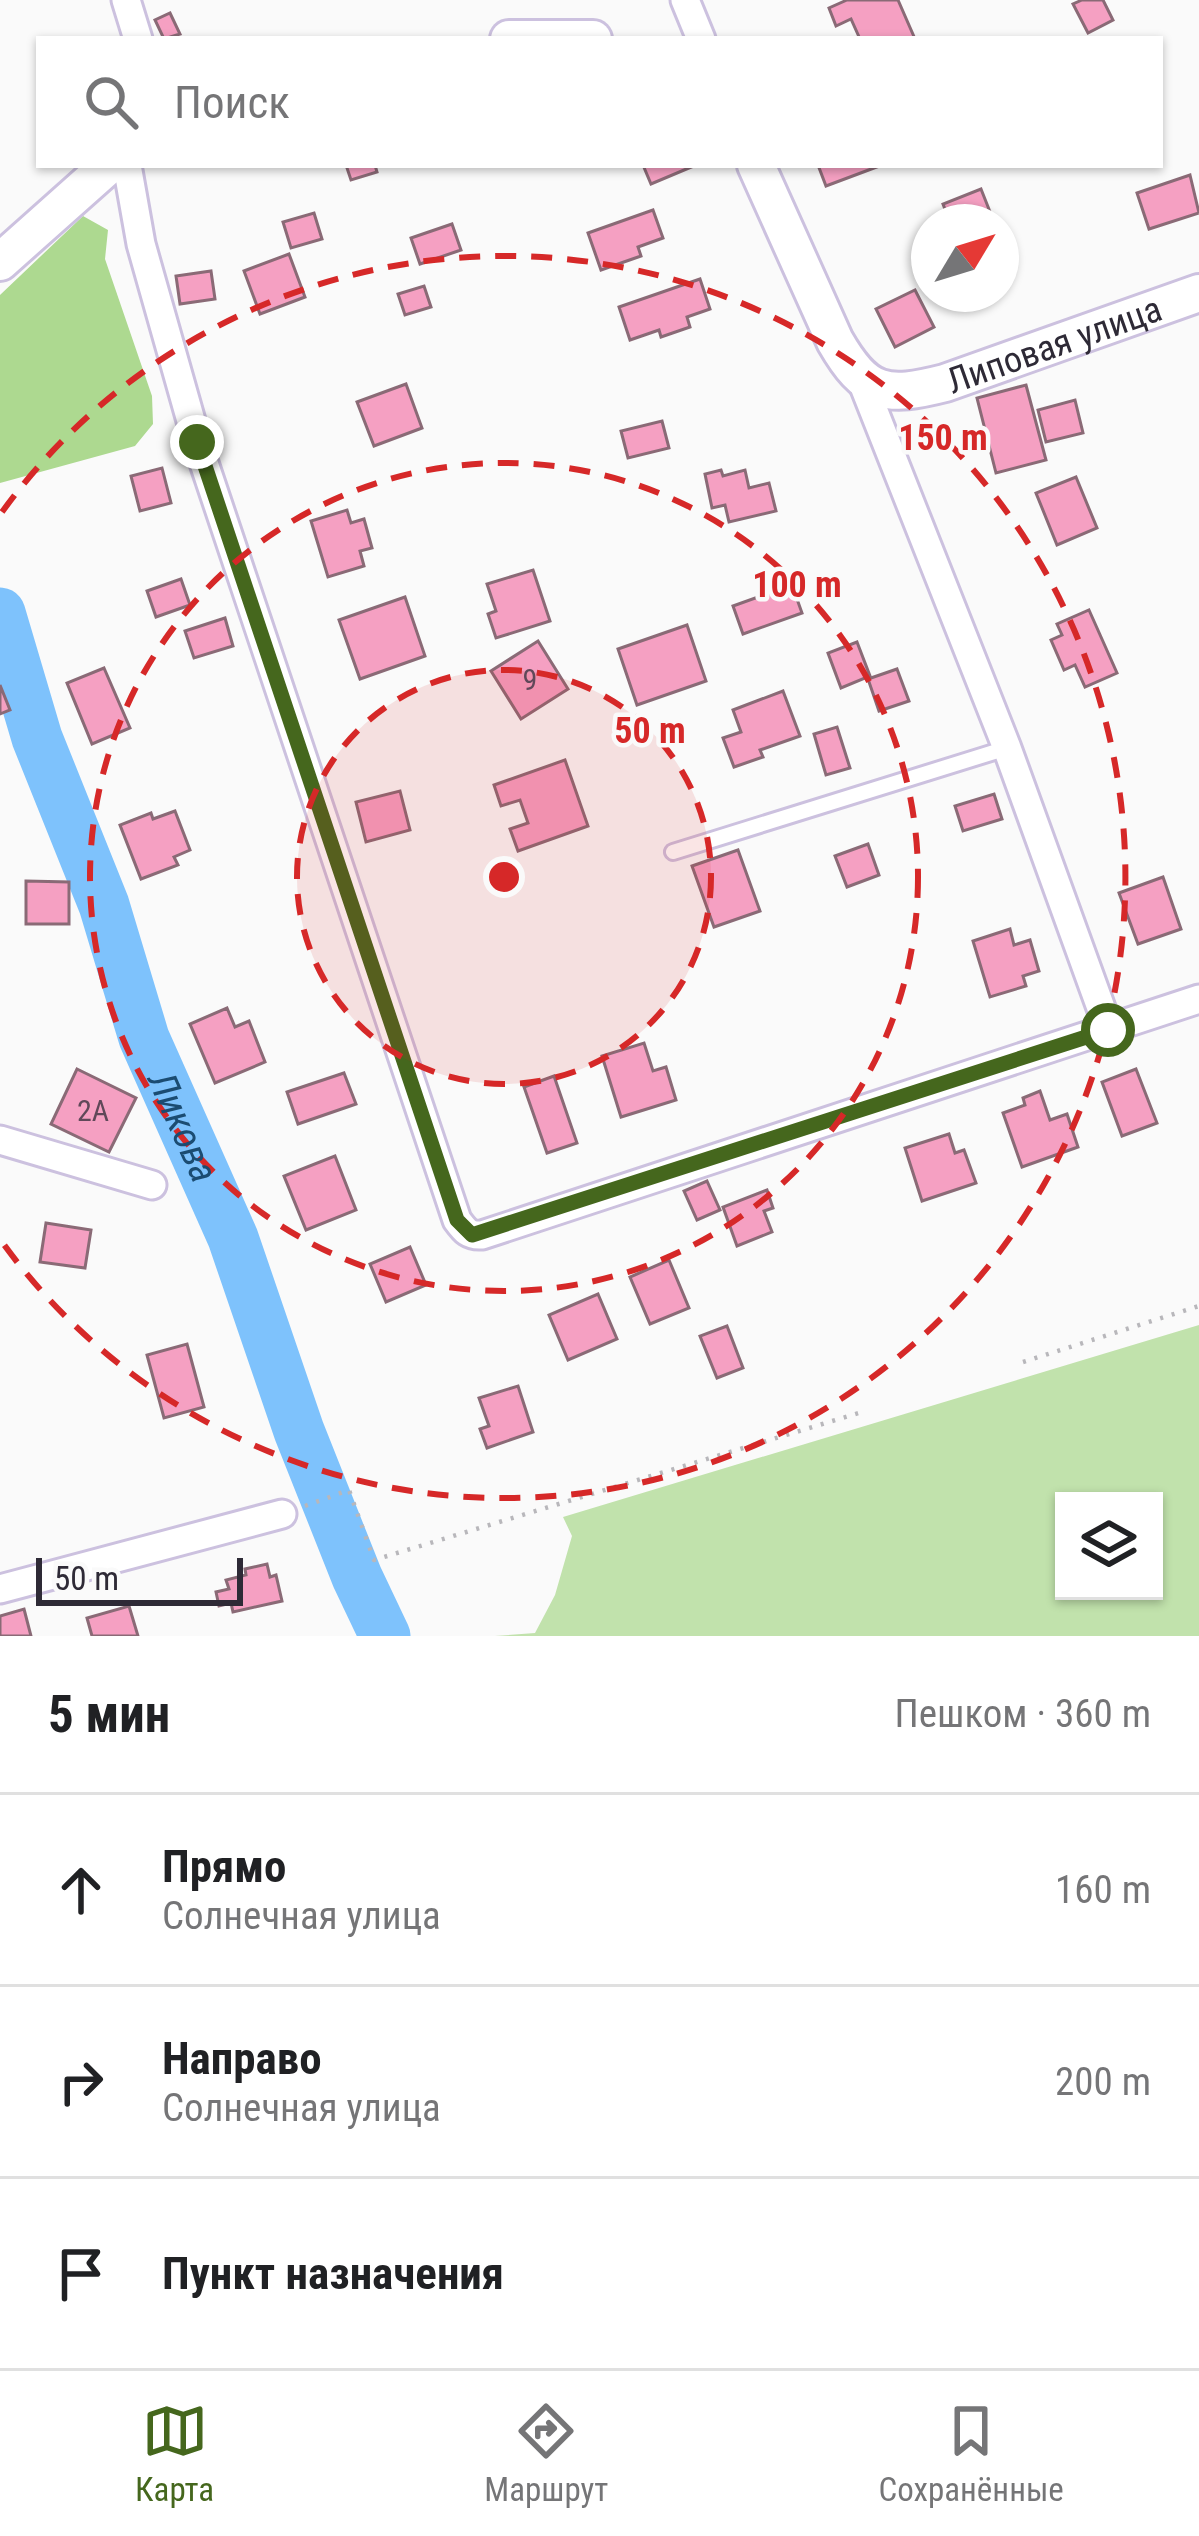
<!DOCTYPE html>
<html lang="ru">
<head>
<meta charset="utf-8">
<style>
	body { margin:0; font-family:"Roboto Condensed",sans-serif; background:#f6f6f6; color:#202124 }
	.controls { position:absolute; right:36px; bottom:36px; display:grid; overflow:hidden; border-radius:0px; box-shadow:0 3px 9px #0004 }
	.controls button { width:108px; height:108px; display:grid; place-items:center; padding:0; border:0; border-bottom:3px solid #e0e0e0; background:#fff; color:#202124; font:60px sans-serif }
	.compass { position:absolute; left:911px; top:204px; width:108px; height:108px; border-radius:50%; background:#fff; box-shadow:0 3px 9px #0004; rotate:52deg }
	.scale { position:absolute; left:36px; bottom:30px; width:207px; box-sizing:border-box; padding-left:12px; border:6px solid #2e2a36; border-top:0; font-size:33px; line-height:42px; white-space:nowrap; color:#2e2a36; -webkit-text-stroke:9px #fafafa; paint-order:stroke }
	.stop { position:absolute; width:36px; height:36px; margin:-27px; border:9px solid #45671d; border-radius:50%; background:#fff }
	.stop.end { background:#45671d; border-color:#fff; box-shadow:0 3px 12px #0008 }
	.list { margin:0; padding:0; list-style:none }
	h2 { display:flex; justify-content:space-between; align-items:center; height:156px; margin:0; padding:0 48px; font-size:51px }
	h2 small { font-size:39px; font-weight:400; color:#757577 }
	.list li { display:grid; grid-template-columns:78px 1fr auto; gap:36px; align-items:center; box-sizing:border-box; height:192px; padding:0 48px; border-top:3px solid #e0e0e0 }
	.list b { display:block; font-size:45px; white-space:nowrap }
	.list p { margin:0; font-size:39px; white-space:nowrap; color:#757577 }
	.list em { font-size:39px; font-style:normal; color:#757577 }
	.icon { flex:none; width:66px; height:66px; fill:none; stroke:currentColor; stroke-width:2; stroke-linecap:round; stroke-linejoin:round }
	.map { position:relative; flex:none; width:1199px; height:1636px; overflow:hidden }
	.search { position:absolute; background:#fff; box-shadow:0 3px 9px #0004; left:36px; right:36px; top:36px; height:132px; display:flex; align-items:center; gap:30px; box-sizing:border-box; padding:0 42px; border-radius:0px; color:#757577; font-size:45px }
	.sheet { height:732px; background:#fff }
	nav { display:flex; justify-content:space-around; align-items:center; box-sizing:border-box; height:168px; border-top:3px solid #e0e0e0; background:#fff; font-size:33px; color:#757577 }
	nav a { display:grid; justify-items:center; gap:6px }
	nav .on { color:#45671d }
	.map>svg:first-child { display:block }
	.green { fill:#c1e2ac; fill-rule:evenodd }
	.forest { fill:#add990 }
	.lines { fill:none; stroke-linecap:round; stroke-linejoin:round }
	.river { stroke:#7ec2fc; stroke-width:51 }
	.building { fill:#f5a0c2; stroke:#8a6a76; stroke-width:3 }
	.service-casing { stroke:#ccc1df; stroke-width:20 }
	.minor-casing { stroke:#ccc1df; stroke-width:33 }
	.tertiary-casing { stroke:#ccc1df; stroke-width:42 }
	.path { stroke:#b8b7bb; stroke-width:4.5; stroke-dasharray:3 9; stroke-linecap:butt }
	.service { stroke:#fff; stroke-width:14 }
	.minor { stroke:#fff; stroke-width:27 }
	.tertiary { stroke:#fff; stroke-width:36 }
	.route { stroke:#45671d; stroke-width:15 }
	.ring { fill:none; stroke:#d62828; stroke-width:6; stroke-dasharray:21 15 }
	.labels { text-anchor:middle; stroke-width:9; stroke-linejoin:round; paint-order:stroke }
	.number-label { font-size:30px; fill:#604859 }
	.street-label { font-size:36px; fill:#2e2a36; stroke:#fafafa }
	.water-label { font-size:39px; font-style:italic; fill:#1b4c72; stroke:#fafafa }
	.centre { fill:#d62828; stroke:#fafafa; stroke-width:6 }
	.ring-label { font-size:36px; text-anchor:middle; font-weight:bold; fill:#d62828; stroke:#fafafa; stroke-width:9; stroke-linejoin:round; paint-order:stroke }
</style>
</head>
<body>
<div class="map">
<svg width="1199" height="1636" viewBox="0 0 1199 1636">
	<rect width="100%" height="100%" fill="#fafafa"/>
	<!-- green -->
	<path class="green" d="M1199,1325V1636H495L535,1633L555,1595L572,1536L563,1517ZM1064,1501H1154V1591H1064Z"/>
	<!-- forest -->
	<polygon class="forest" points="83,216 108,230 105,259 152,396 153,424 135,446 0,483 0,295"/>
	<g class="lines">
		<!-- river -->
		<path class="river" id="s1" d="M0,613L37,738L104,905L144,1038L233,1238L299,1431L357,1577L385,1636"/>
	</g>
	<!-- building -->
	<g class="building">
		<polygon points="847,0 898,0 915,39 860,39 851,19 836,26 829,8"/>
		<polygon points="1082,0 1103,0 1113,20 1088,33 1073,4"/>
		<polygon points="170,13 180,34 164,39 155,20"/>
		<polygon points="346,165 375,165 377,172 351,180"/>
		<polygon points="643,165 696,165 651,184"/>
		<polygon points="818,165 882,165 826,186"/>
		<polygon points="1190,175 1199,213 1149,229 1137,193"/>
		<polygon points="981,189 994,222 950,222 943,204"/>
		<polygon points="653,210 663,238 638,247 641,256 601,270 588,233"/>
		<polygon points="314,213 322,239 291,248 283,222"/>
		<polygon points="452,224 461,250 420,264 411,238"/>
		<polygon points="289,254 305,297 260,314 244,271"/>
		<polygon points="211,271 215,299 180,304 176,276"/>
		<polygon points="700,279 710,309 687,317 690,327 661,337 659,330 630,340 619,307"/>
		<polygon points="424,286 431,307 405,315 398,294"/>
		<polygon points="915,290 934,327 895,347 876,309"/>
		<polygon points="406,384 422,428 374,446 357,402"/>
		<polygon points="1026,385 1046,460 996,473 977,398"/>
		<polygon points="1075,400 1083,433 1046,442 1038,410"/>
		<polygon points="662,421 669,448 628,458 621,431"/>
		<polygon points="162,468 171,503 140,511 131,476"/>
		<polygon points="721,470 723,476 745,470 749,488 769,483 776,511 729,522 725,505 712,508 705,474"/>
		<polygon points="1076,477 1097,528 1057,545 1036,493"/>
		<polygon points="347,510 351,523 364,519 372,548 360,551 364,566 328,577 311,521"/>
		<polygon points="533,570 550,621 496,638 488,614 496,611 487,584"/>
		<polygon points="181,579 190,605 156,617 147,591"/>
		<polygon points="792,585 802,613 743,634 733,606"/>
		<polygon points="405,597 425,656 360,679 339,620"/>
		<polygon points="1089,610 1117,673 1085,687 1075,665 1064,670 1051,640 1062,635 1057,624"/>
		<polygon points="225,618 233,646 194,658 185,631"/>
		<polygon points="687,625 706,681 637,705 618,649"/>
		<polygon points="538,641 568,689 521,719 491,671"/>
		<polygon points="857,642 870,676 841,688 828,653"/>
		<polygon points="104,668 130,728 92,744 67,683"/>
		<polygon points="897,669 909,701 879,711 868,679"/>
		<polygon points="0,685 10,710 0,714"/>
		<polygon points="783,691 800,736 760,750 763,757 734,767 723,738 741,732 733,710"/>
		<polygon points="837,727 850,768 826,775 814,734"/>
		<polygon points="565,760 588,826 518,851 510,829 528,823 520,800 501,806 494,785"/>
		<polygon points="400,791 410,830 366,842 356,802"/>
		<polygon points="994,794 1002,819 963,831 955,806"/>
		<polygon points="175,811 190,850 174,857 178,865 141,879 120,825 151,813 153,819"/>
		<polygon points="868,844 879,875 847,887 835,856"/>
		<polygon points="738,850 760,911 714,927 692,866"/>
		<polygon points="1163,877 1181,929 1138,944 1119,893"/>
		<polygon points="26,881 69,882 69,924 26,924"/>
		<polygon points="1010,929 1014,945 1030,940 1039,971 1023,976 1026,986 990,997 973,941"/>
		<polygon points="227,1008 235,1027 249,1021 265,1062 215,1083 190,1024"/>
		<polygon points="644,1043 653,1071 666,1067 676,1100 621,1117 602,1056"/>
		<polygon points="77,1069 136,1098 109,1152 51,1124"/>
		<polygon points="1136,1069 1157,1123 1122,1136 1102,1082"/>
		<polygon points="344,1073 356,1104 298,1124 287,1092"/>
		<polygon points="554,1076 577,1143 547,1153 524,1087"/>
		<polygon points="1040,1091 1050,1120 1067,1114 1078,1147 1022,1167 1003,1113 1025,1105 1023,1098"/>
		<polygon points="949,1134 955,1153 964,1150 976,1183 922,1201 905,1148"/>
		<polygon points="335,1156 356,1210 306,1230 284,1176"/>
		<polygon points="707,1181 720,1210 697,1220 684,1191"/>
		<polygon points="767,1190 773,1208 764,1211 772,1232 737,1246 723,1207"/>
		<polygon points="46,1223 91,1230 85,1268 40,1262"/>
		<polygon points="410,1247 426,1285 386,1302 370,1264"/>
		<polygon points="669,1260 689,1308 650,1324 630,1277"/>
		<polygon points="598,1294 617,1339 568,1360 549,1315"/>
		<polygon points="727,1326 743,1368 717,1378 700,1336"/>
		<polygon points="187,1344 204,1407 164,1418 147,1355"/>
		<polygon points="518,1386 533,1432 487,1448 480,1429 489,1426 479,1398"/>
		<polygon points="267,1564 270,1577 276,1575 282,1601 233,1612 231,1603 219,1606 216,1592 229,1589 226,1580 246,1575 245,1569"/>
		<polygon points="129,1606 138,1636 92,1636 87,1618"/>
		<polygon points="24,1609 31,1636 0,1636 0,1616"/>
	</g>
	<g class="lines">
		<defs>
			<polyline id="service" points="673,852 1007,748"/>
			<g id="minor">
				<polyline points="126,0 138,39"/>
				<polyline points="685,0 701,39"/>
				<path d="M127,165L141,244L197,442L457,1220C465,1231 469,1236 482,1235L1199,999"/>
				<polyline points="862,381 1007,748 1109,1030"/>
				<polyline points="0,1140 152,1185"/>
				<polyline points="0,1589 282,1514"/>
			</g>
			<g id="tertiary">
				<polyline points="509,39 593,39"/>
				<path id="s2" d="M756,165L835,341C866,395 886,398 945,383L1199,293"/>
				<polyline points="0,262 109,165"/>
			</g>
		</defs>
		<!-- service casing -->
		<use href="#service" class="service-casing"/>
		<!-- minor casing -->
		<use href="#minor" class="minor-casing"/>
		<!-- tertiary casing -->
		<use href="#tertiary" class="tertiary-casing"/>
		<!-- path -->
		<g class="path">
			<polyline points="1023,1362 1199,1306"/>
			<polyline points="305,1506 349,1490 374,1560 862,1412"/>
		</g>
		<!-- service -->
		<use href="#service" class="service"/>
		<!-- minor -->
		<use href="#minor" class="minor"/>
		<!-- tertiary -->
		<use href="#tertiary" class="tertiary"/>
	</g>
	<g class="lines">
		<!-- route -->
		<polyline class="route" points="197,442 457,1220 472,1235 1108,1030"/>
	</g>
	<!-- distance rings -->
	<circle cx="504" cy="877" r="207" fill="#d62828" fill-opacity=".12"/>
	<g class="ring">
		<circle cx="504" cy="877" r="207"/>
		<circle cx="504" cy="877" r="414"/>
		<path d="M2 512A621 621 0 1 1 2 1242"/>
	</g>
	<g class="labels">
		<!-- number labels -->
		<g class="number-label">
			<text x="530" y="690">9</text>
			<text x="93" y="1121">2А</text>
		</g>
		<!-- street labels -->
		<g class="street-label">
			<text dy="13" stroke="none"><textPath href="#s2" startOffset="441">Липовая улица</textPath></text>
		</g>
		<!-- water labels -->
		<g class="water-label">
			<text dy="14" stroke="none"><textPath href="#s1" startOffset="546">Ликова</textPath></text>
		</g>
	</g>
	<circle cx="504" cy="877" r="18" class="centre"/>
	<g class="ring-label">
		<text x="943" y="450">150 m</text>
		<text x="797" y="597">100 m</text>
		<text x="650" y="743">50 m</text>
	</g>
</svg>
<div class="controls">
<button><svg class="icon" aria-label="layers" viewBox="0 0 24 24"><path d="M12 4l9 5-9 5-9-5zM3 14l9 5 9-5"/></svg></button>
</div>
<svg class="compass" viewBox="-18 -18 36 36"><path d="M0-13l5 13h-10z" fill="#e53935"/><path d="M0 13l5-13h-10z" fill="#757577"/></svg>
<div class="scale">50 m</div>
<div class="stop" style="left:1108px;top:1030px"></div>
<div class="stop end" style="left:197px;top:442px"></div>
<div class="search"><svg class="icon" aria-label="search" viewBox="0 0 24 24"><circle cx="10" cy="10" r="6"/><path d="M15 15l6 6"/></svg>Поиск</div>
</div>
<section class="sheet">
<h2>5 мин<small>Пешком · 360 m</small></h2>
<ul class="list">
<li><svg class="icon" aria-label="ahead" viewBox="0 0 24 24"><path d="M12 20V5M6 11l6-6 6 6"/></svg><div><b>Прямо</b><p>Солнечная улица</p></div><em>160 m</em></li>
<li><svg class="icon" aria-label="right" viewBox="0 0 24 24"><path d="M7 20v-9h11M14 6l5 5-5 5"/></svg><div><b>Направо</b><p>Солнечная улица</p></div><em>200 m</em></li>
<li><svg class="icon" aria-label="arrive" viewBox="0 0 24 24"><path d="M6 21V4h12l-3 4 3 4H6"/></svg><div><b>Пункт назначения</b></div></li>
</ul>
</section>
<nav>
<a class="on"><svg class="icon" aria-label="map" viewBox="0 0 24 24"><path d="M3 6l6-2 6 2 6-2v14l-6 2-6-2-6 2zM9 4v14M15 6v14"/></svg>Карта</a>
<a><svg class="icon" aria-label="directions" viewBox="0 0 24 24"><path d="M12 3l9 9-9 9-9-9zM9 14v-3h6M13 9l2 2-2 2"/></svg>Маршрут</a>
<a><svg class="icon" aria-label="saved" viewBox="0 0 24 24"><path d="M7 4h10v16l-5-4-5 4z"/></svg>Сохранённые</a>
</nav>
</body>
</html>
